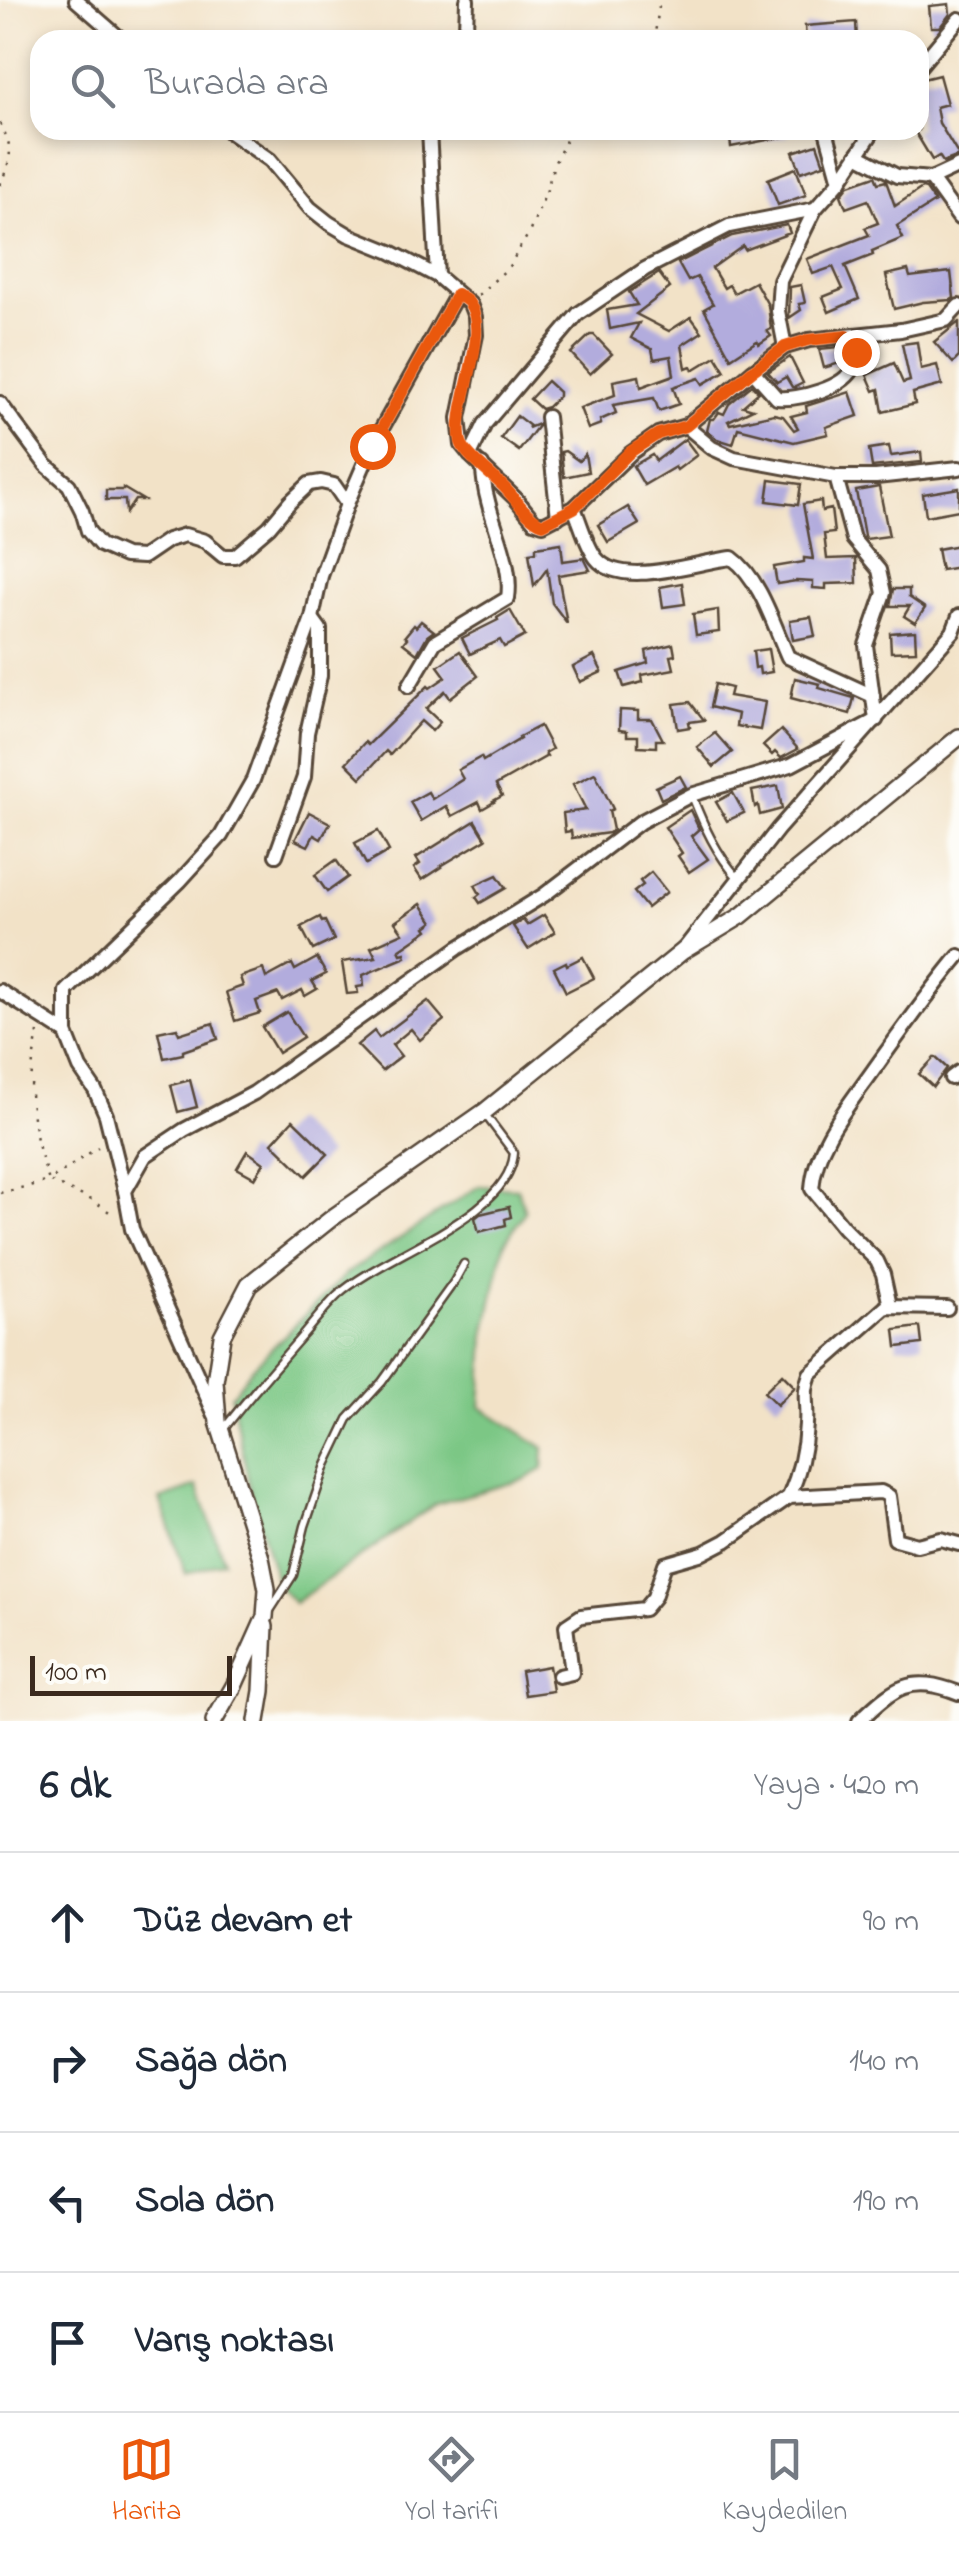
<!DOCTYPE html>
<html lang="tr">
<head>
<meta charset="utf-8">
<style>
	body { margin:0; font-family:"Indie Flower",sans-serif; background:#f2f2f3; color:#1f2937 }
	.scale { position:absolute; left:30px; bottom:25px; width:202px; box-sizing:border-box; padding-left:10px; border:5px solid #3b2a1e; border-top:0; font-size:28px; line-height:35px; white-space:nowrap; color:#3b2a1e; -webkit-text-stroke:8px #fdfcf7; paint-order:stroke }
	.stop { position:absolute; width:30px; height:30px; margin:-22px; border:8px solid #ea580c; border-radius:50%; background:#fff }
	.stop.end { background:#ea580c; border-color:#fff; box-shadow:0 2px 10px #0008 }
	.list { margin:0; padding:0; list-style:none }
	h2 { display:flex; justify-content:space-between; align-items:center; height:130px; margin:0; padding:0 40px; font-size:42px }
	h2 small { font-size:32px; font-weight:400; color:#747a83 }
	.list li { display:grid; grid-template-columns:65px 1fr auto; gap:30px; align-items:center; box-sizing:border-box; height:140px; padding:0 40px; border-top:2px solid #e0e1e3 }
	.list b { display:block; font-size:38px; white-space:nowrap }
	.list em { font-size:32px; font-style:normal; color:#747a83 }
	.icon { flex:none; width:55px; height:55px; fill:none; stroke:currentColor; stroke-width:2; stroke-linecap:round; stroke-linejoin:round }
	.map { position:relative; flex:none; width:959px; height:1721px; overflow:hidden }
	.search { position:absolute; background:#fff; box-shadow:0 5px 15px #0003; left:30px; right:30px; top:30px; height:110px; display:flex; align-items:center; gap:25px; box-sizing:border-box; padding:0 35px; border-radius:30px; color:#747a83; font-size:38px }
	.sheet { height:690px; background:#fff }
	nav { display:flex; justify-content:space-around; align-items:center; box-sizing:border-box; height:140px; border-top:2px solid #e0e1e3; background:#fff; font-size:28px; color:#747a83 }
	nav a { display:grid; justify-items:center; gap:5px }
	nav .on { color:#ea580c }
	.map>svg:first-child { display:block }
	.green { fill:#7bc785; stroke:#5b7852; stroke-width:2.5 }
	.building { fill:#b2acdd }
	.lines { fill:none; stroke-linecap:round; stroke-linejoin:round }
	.service-casing { stroke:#564637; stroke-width:11 }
	.minor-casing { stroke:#564637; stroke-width:18 }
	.tertiary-casing { stroke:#564637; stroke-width:20 }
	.path { stroke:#564637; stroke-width:2.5; stroke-dasharray:2.5 8; stroke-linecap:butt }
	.service { stroke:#fff; stroke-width:6 }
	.minor { stroke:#fff; stroke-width:12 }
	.tertiary { stroke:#fff; stroke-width:15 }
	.route { stroke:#ea580c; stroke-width:12 }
</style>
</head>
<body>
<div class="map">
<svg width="959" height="1721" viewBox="0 0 959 1721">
	<rect width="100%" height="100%" fill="#fdfcf7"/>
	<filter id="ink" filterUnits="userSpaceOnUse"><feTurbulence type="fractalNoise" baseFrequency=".01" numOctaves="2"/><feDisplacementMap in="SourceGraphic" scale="20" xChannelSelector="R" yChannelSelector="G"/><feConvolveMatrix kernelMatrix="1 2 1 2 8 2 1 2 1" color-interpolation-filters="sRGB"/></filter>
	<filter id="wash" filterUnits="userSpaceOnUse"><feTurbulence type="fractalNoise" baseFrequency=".0048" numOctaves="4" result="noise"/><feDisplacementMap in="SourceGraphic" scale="40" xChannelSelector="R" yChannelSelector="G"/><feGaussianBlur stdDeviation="2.25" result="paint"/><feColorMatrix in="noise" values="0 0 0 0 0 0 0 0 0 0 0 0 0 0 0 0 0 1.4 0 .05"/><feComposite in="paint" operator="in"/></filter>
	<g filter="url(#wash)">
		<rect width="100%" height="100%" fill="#f2e2c7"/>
		<!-- green -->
		<g class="green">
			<polygon points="479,1186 517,1188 525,1211 504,1244 485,1335 481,1407 544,1448 543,1469 525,1479 436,1504 294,1603 277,1584 251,1493 231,1396 253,1367 346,1274"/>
			<polygon points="197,1486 224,1561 186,1574 160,1499"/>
		</g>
		<g id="blocks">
			<!-- building -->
			<g class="building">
				<polygon points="949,4 950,14 940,27 931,27 929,6"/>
				<polygon points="856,22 857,40 806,40 805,26"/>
				<polygon points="939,75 947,104 936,107 939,123 959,156 943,162 939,156 932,160 914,130 919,130 919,80"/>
				<polygon points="729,130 788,130 788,136 731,147"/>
				<polygon points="817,144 824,164 801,172 793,152"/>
				<polygon points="796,168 806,195 778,205 768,179"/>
				<polygon points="875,176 878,183 886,181 895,206 922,188 926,189 935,202 897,226 903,238 872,251 873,255 845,266 859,299 829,312 823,297 843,289 833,267 813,274 807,259 869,235 865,228 878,223 868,200 846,208 841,195 849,185"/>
				<polygon points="787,225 790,233 745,250 743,246 712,268 724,288 729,285 734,293 755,282 768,305 771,329 767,331 771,336 759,344 757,341 731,358 704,309 713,304 697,277 688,281 678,263 732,236"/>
				<polygon points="908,270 910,277 951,272 954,298 951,300 923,302 894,309 886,275"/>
				<polygon points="659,273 670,288 636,314 669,331 691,317 702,332 682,345 686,368 691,366 693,370 716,356 725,371 703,384 699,378 673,387 679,404 659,411 654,398 613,405 616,413 600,420 601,424 588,429 580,408 615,395 613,381 639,376 641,387 674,375 671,356 654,359 652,349 631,338 639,323 610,329 607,310 637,305 629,292"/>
				<polygon points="801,285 805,303 799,304 801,310 789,318 790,287"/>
				<polygon points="959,322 959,357 953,363 934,342"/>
				<polygon points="590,335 594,335 612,354 590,374 571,353"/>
				<polygon points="917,342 921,369 937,365 942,385 913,393 915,404 883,412 879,389 874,391 867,375 894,363 903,383 910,381 902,344"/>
				<polygon points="839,347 843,362 824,368 819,349"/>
				<polygon points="790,357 803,383 795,387 792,387 786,377 777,382 768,372"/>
				<polygon points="547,381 559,392 559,396 548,407 541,409 530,399"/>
				<polygon points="752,385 759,392 743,406 753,409 728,421 730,424 774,414 783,416 794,430 798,428 791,416 807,412 806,406 850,392 858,416 826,427 828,434 794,442 738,428 733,444 717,439 707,431 710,419 714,419 719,412 724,414 729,404"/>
				<polygon points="517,416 530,426 528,428 538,424 538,426 519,451 501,438"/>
				<polygon points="685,439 697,455 677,470 675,467 644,485 633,466 652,455 656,461"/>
				<polygon points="889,446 891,456 921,452 922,462 872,467 869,449"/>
				<polygon points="565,451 579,461 585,454 588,472 564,477 561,452"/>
				<polygon points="770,480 801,484 798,505 767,501"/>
				<polygon points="879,487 889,536 866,539 864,536 856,491"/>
				<polygon points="123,488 143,500 135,500 126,513 125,500 106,500 106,490 123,490"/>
				<polygon points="959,488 959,510 926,516 923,494"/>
				<polygon points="821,501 822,511 831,509 834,533 824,534 827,559 856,558 857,583 826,584 826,589 813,588 813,582 796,581 777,584 774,567 804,562 804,558 813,559 803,504"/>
				<polygon points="628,507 639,524 608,542 598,525"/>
				<polygon points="561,543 563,561 584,558 590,570 558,575 567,623 552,603 547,569 534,586 529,553 536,552 536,547"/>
				<polygon points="959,545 959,567 941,570 937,549"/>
				<polygon points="682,583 685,604 663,607 660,587"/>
				<polygon points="893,589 909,589 909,597 925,608 915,623 904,616 910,606 890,606"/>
				<polygon points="510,610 525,636 504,647 500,640 470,654 462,638 498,620 497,618"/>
				<polygon points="718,610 719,632 696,635 693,614"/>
				<polygon points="811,617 815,636 793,640 790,620"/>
				<polygon points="421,621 434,631 427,636 417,654 403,643 407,638 405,636 414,625 416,627"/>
				<polygon points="915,631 916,651 891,652 890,633"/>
				<polygon points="673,644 675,655 671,656 674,669 642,675 643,682 624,687 619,672 648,663 646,651"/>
				<polygon points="768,649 772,672 760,674 759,667 755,668 753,651"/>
				<polygon points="460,651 478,676 450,698 445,691 426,709 440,722 432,731 421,721 390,755 386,751 361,778 346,763 365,742 368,745 428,686 430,688 446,677 438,666"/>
				<polygon points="594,656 602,672 580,682 573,667"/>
				<polygon points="795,678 820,684 819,688 854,698 850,714 791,698"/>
				<polygon points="715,684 731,688 729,696 765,702 760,730 736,726 738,714 710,707"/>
				<polygon points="690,702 704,720 689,722 690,727 678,729 674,704"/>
				<polygon points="620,710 638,711 638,719 652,719 663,740 656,740 656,747 638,746 638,736 627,736 627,731 619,730"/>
				<polygon points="540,726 552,749 545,753 547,756 496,785 502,796 493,801 494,802 482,809 479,802 452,816 446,806 421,821 410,802 428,792 432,799 463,779 458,770 481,757 483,761 520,739 519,737"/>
				<polygon points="781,730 798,749 781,758 775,752 772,755 763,746"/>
				<polygon points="715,733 732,752 714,767 697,747"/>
				<polygon points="595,773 613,809 609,811 613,830 609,833 572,838 571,831 565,832 563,813 586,810 573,784"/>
				<polygon points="680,776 686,787 661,799 656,787"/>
				<polygon points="778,786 782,809 760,815 758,805 755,807 752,791"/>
				<polygon points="733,793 744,813 727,821 716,802"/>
				<polygon points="690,810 699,829 691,836 708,859 689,872 678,856 682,853 665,827"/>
				<polygon points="309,812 330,823 321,839 314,835 308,846 295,840"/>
				<polygon points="475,821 486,839 441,866 442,867 422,880 414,868 420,864 416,858"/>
				<polygon points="378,831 389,851 366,864 355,843"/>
				<polygon points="336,860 348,877 327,892 315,875"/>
				<polygon points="651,872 667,892 647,908 634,892 643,885 640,881"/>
				<polygon points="497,875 506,888 480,903 476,897 480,894 475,885"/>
				<polygon points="421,904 433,922 426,927 428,930 399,950 401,954 405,953 406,957 363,975 364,986 357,987 358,993 347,994 342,962 376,957 371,947 403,933 395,922"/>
				<polygon points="544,915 555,932 528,949 513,926 523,920 527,925"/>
				<polygon points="320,917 322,922 325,921 334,940 313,950 301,927"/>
				<polygon points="583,957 594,978 566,992 554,968 566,962 567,965"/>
				<polygon points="317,958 326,974 312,981 317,989 305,996 302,990 282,1000 278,993 256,1001 260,1013 235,1021 226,992 243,986 240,977 263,969 266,978 292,964 295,970"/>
				<polygon points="428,1001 444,1020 420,1040 411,1029 392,1045 401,1056 382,1071 357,1045 374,1031 379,1038"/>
				<polygon points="287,1012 303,1037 278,1053 262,1027"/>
				<polygon points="213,1023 218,1039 183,1051 183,1054 164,1058 158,1032 177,1028 179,1034"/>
				<polygon points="935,1057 947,1068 933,1087 919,1074"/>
				<polygon points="190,1080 197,1107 178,1112 171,1085"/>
				<polygon points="293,1120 328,1154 306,1176 272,1143"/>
				<polygon points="247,1151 264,1163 255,1178 237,1168"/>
				<polygon points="509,1207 511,1217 505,1219 506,1225 479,1232 475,1218 480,1214"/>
				<polygon points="920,1327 922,1344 897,1347 895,1330"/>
				<polygon points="782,1374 795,1387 777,1405 764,1392"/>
				<polygon points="549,1666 553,1691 525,1695 521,1671"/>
			</g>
		</g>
	</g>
	<g filter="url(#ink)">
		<use href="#blocks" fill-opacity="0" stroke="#564637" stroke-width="2.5"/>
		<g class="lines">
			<defs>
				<g id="service">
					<path d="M692,796C704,826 716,854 739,879"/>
					<path d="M222,1431C248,1398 275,1367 302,1336C314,1322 325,1307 338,1295C383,1254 509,1217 514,1153L484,1113"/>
					<polyline points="269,1612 293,1575 305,1526 326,1465 348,1419 382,1382 454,1282 464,1264"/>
				</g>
				<g id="minor">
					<polyline points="76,0 122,40"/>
					<polyline points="462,40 466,30 467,0"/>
					<polyline points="919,67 959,19"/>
					<polyline points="227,130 270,160 310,208 329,223 349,235 391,252 437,276 470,304 475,317 476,335 459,418 462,445 470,455 516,499 534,521 543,524 574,508 631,453 658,434 686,426 753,371 785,347 809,340 901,330 946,320 959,306"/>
					<polyline points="429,130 437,276"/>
					<polyline points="826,130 840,181"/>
					<polyline points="857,155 897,176 931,179 959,166"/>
					<polyline points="931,179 959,218"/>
					<polyline points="785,347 778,311 780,281 815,209 840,181 874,130"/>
					<path d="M753,371L777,398C798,400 846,388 854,366C858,354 852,346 847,336"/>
					<polyline points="0,403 46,465 69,485 82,511 88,531 100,545 125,556 143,557 168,540 185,535 205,541 223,556 235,556 269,527 290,502 309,484 321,482 334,485 347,504"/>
					<polyline points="547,417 558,517"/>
					<polyline points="686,426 712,448 734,458 836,477 876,477 959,468"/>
					<polyline points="470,455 485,424 578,314 645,269 729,226 815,209"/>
					<path d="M574,508C581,524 586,545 596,558C621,590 698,561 732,558C760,578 774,626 788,657L873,696"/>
					<path d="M409,686L435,642L508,598C513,565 494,529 487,497C484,487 484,476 482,465"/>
					<polyline points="276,855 304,777 307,733 320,676 320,629 312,618"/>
					<polyline points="684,949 778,829 953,632 959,616"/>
					<polyline points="0,991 66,1033"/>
					<polyline points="951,1078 959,1072"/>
					<polyline points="125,1191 106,1115 95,1090 80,1068 66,1033 66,991 180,881 221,836 253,780 312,618 321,576 347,504 372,446 457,294"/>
					<path d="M890,1306L883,1274L877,1261L844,1228L812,1189C815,1143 850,1104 875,1068C902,1030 929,992 959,956"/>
					<polyline points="215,1415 132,1229 125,1191 145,1156 184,1130 254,1093 458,948 544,895 640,822 691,795 791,765 876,720 866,645 884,593 879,570 853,539 836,477"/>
					<path d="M789,1497C799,1474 805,1449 806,1424C808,1403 802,1395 810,1374L886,1307L947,1308"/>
					<polyline points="559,1676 572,1673 566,1626 581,1616 644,1609 654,1597 665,1564 703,1553 726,1541 789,1497 881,1492 889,1496 895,1539 917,1545 941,1539 959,1544"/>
					<path d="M859,1721C895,1687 910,1674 959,1693"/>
				</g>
				<g id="tertiary">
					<polyline points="214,1721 234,1686 265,1617 267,1589 261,1558 218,1422 215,1381 222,1336 249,1284 332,1218 484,1112 683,951 741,916 959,737"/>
					<polyline points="257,1721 262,1691 265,1626"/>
				</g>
			</defs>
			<!-- service casing -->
			<use href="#service" class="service-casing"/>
			<!-- minor casing -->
			<use href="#minor" class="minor-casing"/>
			<!-- tertiary casing -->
			<use href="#tertiary" class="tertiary-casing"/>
			<!-- path -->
			<g class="path">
				<polyline points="654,40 660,0"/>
				<path d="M0,123C14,150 12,157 0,185"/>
				<polyline points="478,295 508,268 529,233 546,193 554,164 571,130"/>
				<path d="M38,1032C36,1045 33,1058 32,1072C28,1109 37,1146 49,1181L98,1147"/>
				<polyline points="0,1193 49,1181 94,1201 115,1216"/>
			</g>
			<!-- service -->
			<use href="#service" class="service"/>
			<!-- minor -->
			<use href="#minor" class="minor"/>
			<!-- tertiary -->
			<use href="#tertiary" class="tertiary"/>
		</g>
	</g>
	<g class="lines" filter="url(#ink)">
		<!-- route -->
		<path class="route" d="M372,446L457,294C460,296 467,300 469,303C492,334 452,405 461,442C465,456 493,475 504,487C516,499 527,518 543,524L574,508L630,452L658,434L686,426L752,371L785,347L808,340L847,336L856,352"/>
	</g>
</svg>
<div class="scale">100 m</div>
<div class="stop" style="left:372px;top:446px"></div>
<div class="stop end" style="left:856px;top:352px"></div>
<div class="search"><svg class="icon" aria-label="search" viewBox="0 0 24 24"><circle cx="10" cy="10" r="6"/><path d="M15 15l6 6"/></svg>Burada ara</div>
</div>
<section class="sheet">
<h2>6 dk<small>Yaya · 420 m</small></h2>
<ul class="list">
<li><svg class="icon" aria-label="ahead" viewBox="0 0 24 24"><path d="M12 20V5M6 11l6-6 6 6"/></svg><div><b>Düz devam et</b></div><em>90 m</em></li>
<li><svg class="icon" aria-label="right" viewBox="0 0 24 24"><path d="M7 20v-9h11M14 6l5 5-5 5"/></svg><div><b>Sağa dön</b></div><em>140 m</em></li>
<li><svg class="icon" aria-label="left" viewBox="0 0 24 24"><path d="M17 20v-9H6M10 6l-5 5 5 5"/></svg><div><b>Sola dön</b></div><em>190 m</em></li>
<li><svg class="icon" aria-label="arrive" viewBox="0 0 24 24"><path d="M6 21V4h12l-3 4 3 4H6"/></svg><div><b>Varış noktası</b></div></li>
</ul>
</section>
<nav>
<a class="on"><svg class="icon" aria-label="map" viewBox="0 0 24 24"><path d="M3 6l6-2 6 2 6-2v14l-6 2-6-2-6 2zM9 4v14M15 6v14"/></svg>Harita</a>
<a><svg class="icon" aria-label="directions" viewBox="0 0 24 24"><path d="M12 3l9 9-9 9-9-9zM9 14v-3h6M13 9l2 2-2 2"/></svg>Yol tarifi</a>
<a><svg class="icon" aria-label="saved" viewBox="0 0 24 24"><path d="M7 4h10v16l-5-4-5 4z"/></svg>Kaydedilen</a>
</nav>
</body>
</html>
